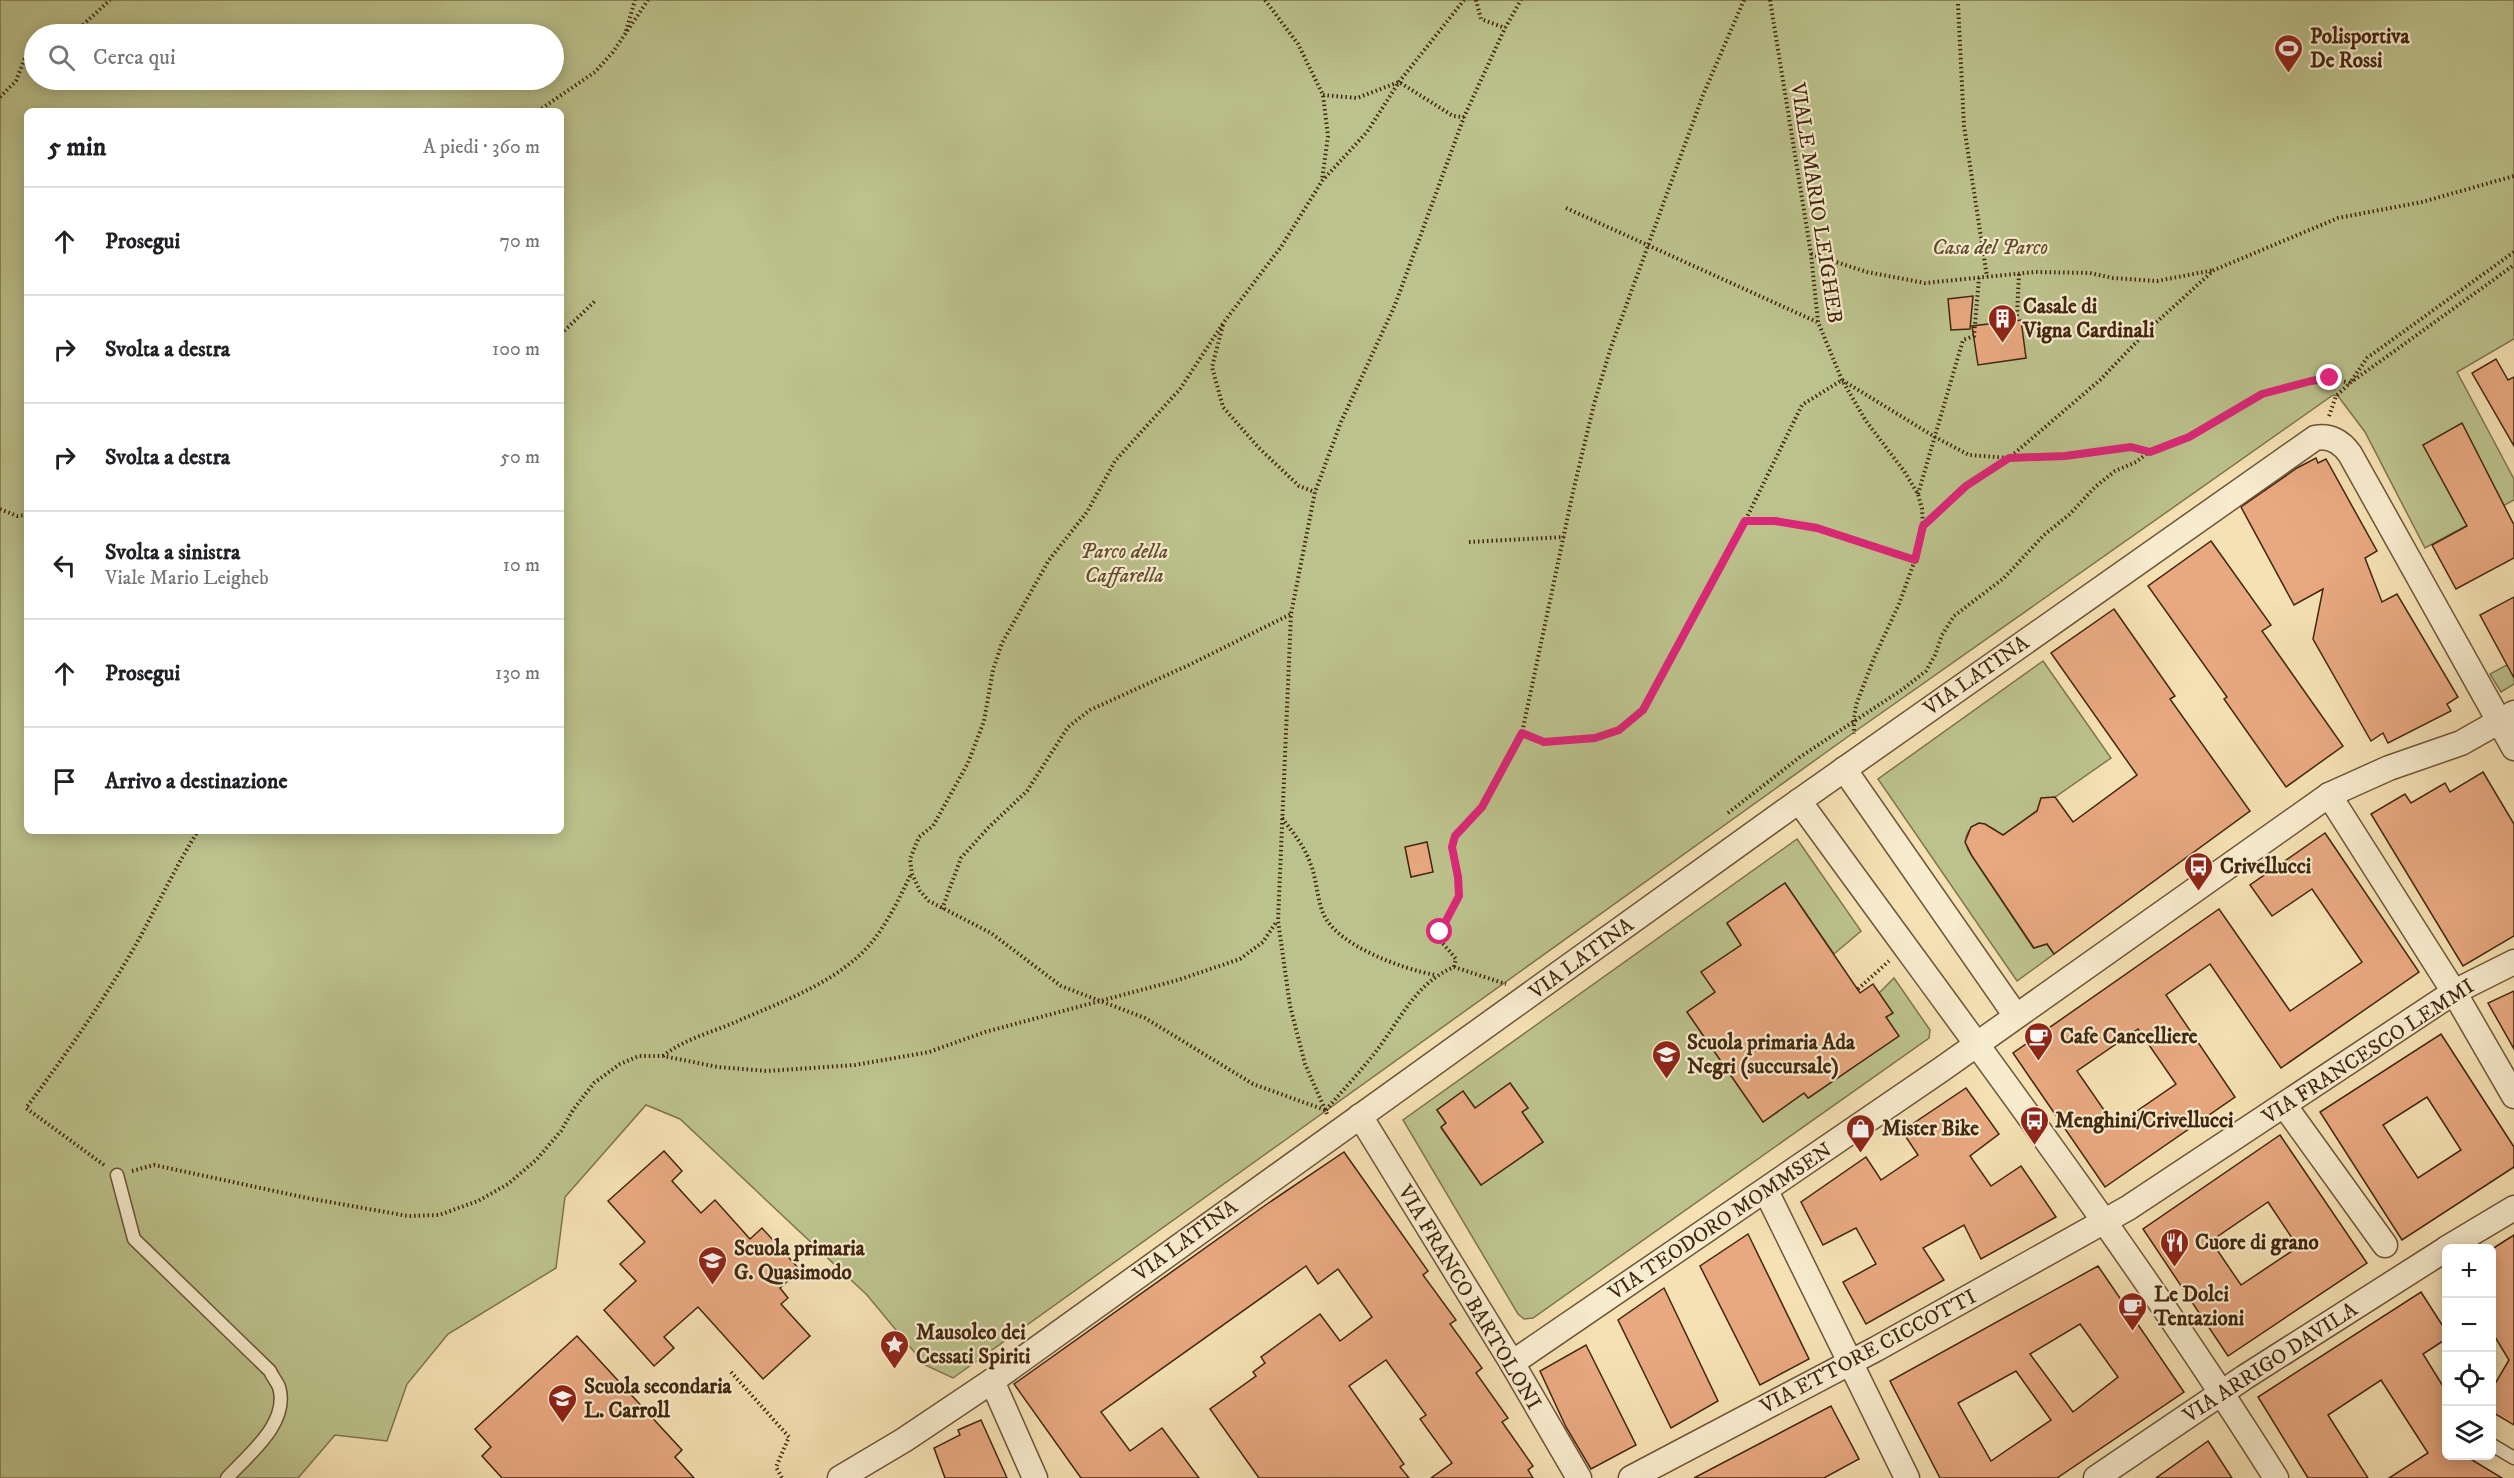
<!DOCTYPE html>
<html lang="it">
<head>
<meta charset="utf-8">
<style>
	body { margin:0; font-family:"IM FELL DW Pica",serif; background:#f6f6f6; color:#202124 }
	.controls { position:absolute; right:18px; bottom:18px; display:grid; overflow:hidden; border-radius:9px; box-shadow:0 3px 15px #0003 }
	.controls button { width:54px; height:54px; display:grid; place-items:center; padding:0; border:0; border-bottom:2px solid #e0e0e0; background:#fff; color:#202124; font:30px sans-serif }
	.stop { position:absolute; width:18px; height:18px; margin:-14px; border:4px solid #db2777; border-radius:50%; background:#fff }
	.stop.end { background:#db2777; border-color:#fff; box-shadow:0 2px 6px #0008 }
	.list { margin:0; padding:0; list-style:none }
	h2 { display:flex; justify-content:space-between; align-items:center; height:78px; margin:0; padding:0 24px; font-size:26px }
	h2 small { font-size:20px; font-weight:400; color:#757577 }
	.list li { display:grid; grid-template-columns:39px 1fr auto; gap:18px; align-items:center; box-sizing:border-box; height:108px; padding:0 24px; border-top:2px solid #e0e0e0 }
	.list b { display:block; font-size:22px; white-space:nowrap }
	.list p { margin:0; font-size:20px; white-space:nowrap; color:#757577 }
	.list em { font-size:20px; font-style:normal; color:#757577 }
	.icon { flex:none; width:33px; height:33px; fill:none; stroke:currentColor; stroke-width:2; stroke-linecap:round; stroke-linejoin:round }
	.map { position:relative; flex:none; width:2514px; height:1478px; overflow:hidden }
	.search { position:absolute; background:#fff; box-shadow:0 3px 15px #0003; left:24px; top:24px; width:540px; height:66px; display:flex; align-items:center; gap:15px; box-sizing:border-box; padding:0 21px; border-radius:33px; color:#757577; font-size:22px }
	.panel { position:absolute; background:#fff; box-shadow:0 3px 15px #0003; left:24px; top:108px; width:540px; height:726px; border-radius:9px }
	.map>svg:first-child { display:block }
	.green { fill:#bcc28c; stroke:#7e744e; stroke-width:1.5; fill-rule:evenodd }
	.building { fill:#e8a880; stroke:#41260f; stroke-width:1.5; fill-rule:evenodd }
	.lines { fill:none; stroke-linecap:round; stroke-linejoin:round }
	.service-casing { stroke:#6e5538; stroke-width:15 }
	.minor-casing { stroke:#6e5538; stroke-width:27 }
	.path { stroke:#41260f; stroke-width:4; stroke-dasharray:1.5 3; stroke-linecap:butt }
	.service { stroke:#f8ecce; stroke-width:12 }
	.minor { stroke:#f8ecce; stroke-width:24 }
	.route { stroke:#db2777; stroke-width:8 }
	.labels { text-anchor:middle; stroke-width:4.5; stroke-linejoin:round; paint-order:stroke }
	.poi-label { font-size:21px; font-weight:bold; fill:#41260f; stroke:#f8ecce; text-anchor:start }
	.street-label { font-size:21px; fill:#41260f; stroke:#f8ecce }
	.park-label { font-size:21px; font-style:italic; fill:#604d2e; stroke:#f8ecce }
</style>
</head>
<body>
<div class="map">
<svg width="2514" height="1478" viewBox="0 0 2514 1478">
	<rect width="100%" height="100%" fill="#f5e1b3"/>
	<filter id="stains"><feTurbulence type="fractalNoise" baseFrequency=".00333" numOctaves="4"/><feColorMatrix values="0 0 0 0 .2 0 0 0 0 .09 0 0 0 0 .02 0 0 0 .5 -.17"/></filter>
	<radialGradient id="worn" r=".72"><stop offset=".6" stop-color="#630" stop-opacity="0"/><stop offset="1" stop-color="#630" stop-opacity=".3"/></radialGradient>
	<!-- green -->
	<g class="green">
		<path d="M0,0H2514V339L2457,372L2514,479V500L2425,548L2365,432L2338,396L2333,395L1860,728L953,1378L925,1365L867,1295L680,1119L646,1105L565,1197L556,1268L448,1334L407,1384L387,1441L335,1435L298,1478H0ZM34,34H554V80H34ZM27,111H561V831H27Z"/>
		<path d="M2043,661L2111,758L2051,800L2043,798L2040,801L2039,809L2000,837L1994,829L1979,823C1967,829 1963,838 1968,850L2033,948L2047,944L2054,954L2017,981L1878,779Z"/>
		<polygon points="2514,661 2514,684 2501,692 2490,674"/>
		<path d="M1797,839L1861,931L1834,954L1785,883L1727,924L1782,1003L1738,977L1687,1012L1763,1122L1804,1093L1809,1098L1898,1036L1886,1017L1892,1013L1879,993L1894,978L1930,1030L1929,1038L1533,1318L1524,1319L1518,1314L1403,1120ZM1510,1083L1528,1108L1522,1112L1543,1142L1481,1185L1441,1128L1446,1123L1437,1110L1463,1092L1475,1108Z"/>
	</g>
	<!-- building -->
	<g class="building">
		<polygon points="1973,296 1970,329 1951,330 1948,299"/>
		<polygon points="2021,320 2026,358 1978,365 1972,326"/>
		<polygon points="2496,359 2508,380 2514,377 2514,446 2472,373"/>
		<polygon points="2462,423 2514,525 2514,558 2456,589 2432,545 2467,526 2423,445"/>
		<polygon points="2316,458 2318,463 2326,459 2377,551 2365,558 2382,602 2397,594 2458,697 2447,704 2451,711 2388,743 2383,733 2371,741 2313,639 2323,589 2294,605 2241,507 2297,468"/>
		<polygon points="2211,541 2271,625 2262,631 2343,746 2286,787 2224,699 2227,697 2148,586"/>
		<polygon points="2514,597 2514,678 2480,615"/>
		<polygon points="2114,609 2175,696 2170,699 2250,811 2054,954 2047,944 2034,948 1972,856 1965,842 1971,827 1979,823 1985,824 2003,835 2037,811 2041,798 2055,797 2073,822 2137,775 2051,653"/>
		<polygon points="2483,772 2514,824 2514,936 2463,966 2371,814 2405,794 2411,803 2445,783 2450,792"/>
		<path d="M2325,833L2419,972L2281,1068L2210,964L2166,995L2235,1097L2105,1187L2013,1053L2219,909L2290,1011L2362,962L2312,889L2272,916L2250,885ZM2138,1029L2176,1084L2115,1126L2077,1071Z"/>
		<polygon points="1427,842 1433,872 1411,877 1405,847"/>
		<polygon points="1785,883 1860,993 1873,984 1893,1013 1886,1017 1899,1036 1808,1098 1804,1093 1763,1122 1687,1012 1715,992 1701,972 1741,945 1727,923"/>
		<polygon points="2514,991 2514,1049 2488,1003"/>
		<path d="M2441,1034L2514,1147V1167L2402,1240L2320,1112ZM2427,1097L2461,1150L2418,1178L2383,1125Z"/>
		<polygon points="1510,1083 1528,1108 1522,1112 1543,1142 1481,1185 1441,1127 1446,1123 1437,1110 1463,1091 1475,1108"/>
		<polygon points="1966,1088 1999,1134 1970,1156 1991,1186 2021,1166 2056,1217 1981,1259 1964,1225 1923,1248 1944,1280 1866,1324 1843,1282 1876,1264 1856,1228 1823,1245 1801,1202 1866,1157 1881,1180 1918,1155 1902,1131"/>
		<path d="M2280,1135L2367,1263L2228,1356L2143,1229ZM2268,1202L2298,1247L2241,1285L2211,1241Z"/>
		<polygon points="664,1151 682,1171 672,1181 701,1213 715,1200 750,1239 762,1228 800,1270 780,1288 788,1298 781,1304 810,1336 763,1379 698,1307 664,1337 674,1348 654,1366 604,1310 636,1281 620,1264 645,1242 608,1201"/>
		<polygon points="1344,1152 1428,1271 1423,1275 1456,1320 1450,1324 1482,1368 1476,1373 1508,1418 1502,1422 1533,1466 1528,1470 1533,1478 1431,1478 1452,1463 1420,1419 1426,1415 1386,1360 1349,1386 1404,1464 1400,1467 1409,1478 1259,1478 1210,1409 1256,1376 1253,1372 1265,1363 1261,1357 1320,1314 1340,1341 1372,1317 1338,1269 1318,1284 1306,1266 1101,1412 1130,1451 1162,1428 1199,1478 1081,1478 1014,1384 1267,1204"/>
		<polygon points="1748,1234 1809,1359 1760,1385 1700,1266"/>
		<polygon points="2514,1235 2514,1425 2492,1412 2492,1389 2509,1360 2492,1332 2492,1249"/>
		<path d="M2098,1266L2184,1392L2057,1478H1940L1890,1381ZM2080,1324L2118,1377L2073,1412L2030,1354ZM2016,1371L2051,1420L1991,1461L1958,1403Z"/>
		<polygon points="1664,1288 1718,1401 1671,1428 1618,1320"/>
		<polygon points="2421,1292 2446,1331 2446,1339 2423,1354 2446,1391 2446,1455 2464,1455 2502,1478 2389,1478 2428,1453 2381,1380 2328,1415 2368,1478 2308,1478 2258,1397"/>
		<polygon points="577,1336 682,1450 675,1457 694,1478 502,1478 482,1456 491,1447 475,1429"/>
		<polygon points="1586,1345 1636,1445 1591,1469 1566,1427 1540,1371"/>
		<polygon points="1831,1406 1859,1459 1824,1478 1694,1478"/>
		<polygon points="981,1420 1007,1478 945,1478 934,1448 960,1435 958,1430"/>
		<polygon points="2208,1441 2232,1478 2156,1478"/>
	</g>
	<g class="lines">
		<defs>
			<g id="service">
				<path d="M117,1175L134,1239L270,1371C272,1376 277,1382 279,1387C290,1423 248,1455 227,1478"/>
				<polyline points="2492,1445 2514,1458"/>
			</g>
			<g id="minor">
				<polyline points="1844,769 2016,1016"/>
				<polyline points="2329,795 2454,992 2514,1096"/>
				<path d="M1799,801C1961,1025 2129,1244 2276,1478"/>
				<polyline points="2284,1105 2385,1245"/>
				<polyline points="1360,1116 1512,1363 1579,1478"/>
				<polyline points="1766,1191 1907,1478"/>
				<polyline points="2447,1248 2514,1208"/>
				<polyline points="1512,1363 1942,1069 2329,795 2389,768 2461,743 2514,713"/>
				<polyline points="992,1381 1035,1478"/>
				<path d="M840,1478L904,1440L992,1381L1785,811L2315,438C2329,435 2341,441 2350,454L2514,748"/>
				<polyline points="1631,1478 1876,1349 2128,1208 2454,992 2514,962"/>
				<polyline points="2096,1478 2245,1377 2446,1249"/>
			</g>
		</defs>
		<!-- service casing -->
		<use href="#service" class="service-casing"/>
		<!-- minor casing -->
		<use href="#minor" class="minor-casing"/>
		<!-- path -->
		<g class="path">
			<polyline points="1265,0 1298,44 1323,95 1328,136 1322,180"/>
			<polyline points="1476,0 1481,19 1505,28"/>
			<polyline points="1744,0 1703,95 1611,347 1594,404 1573,492 1522,733 1544,742 1595,738 1619,731 1643,710 1745,521 1802,405 1842,380 1935,437 1969,455 2009,458 2065,456 2131,448 2150,452 2189,437 2262,394 2311,381 2330,378 2350,383 2367,358 2514,252"/>
			<polyline points="1770,0 1811,254 1818,322 1842,380 1866,421 1904,471 1918,494 1922,509 1923,526 1915,560 1899,604 1874,658 1856,705 1854,719 1854,734"/>
			<polyline points="1958,4 1964,126 1987,277"/>
			<polyline points="626,31 635,0"/>
			<polyline points="73,34 110,0"/>
			<polyline points="1323,95 1357,98 1399,82 1453,116 1464,117"/>
			<polyline points="0,97 16,81 24,60 34,51"/>
			<polyline points="538,111 595,72 613,52 648,0"/>
			<polyline points="1566,208 1817,322"/>
			<polyline points="1811,254 1867,272 1925,283 2035,272 2090,273 2113,278 2157,281 2214,270"/>
			<polyline points="2017,316 2019,274"/>
			<polyline points="1223,325 1212,367 1223,407 1259,448 1299,486 1315,492"/>
			<polyline points="561,334 595,301"/>
			<polyline points="2329,416 2336,396 2350,383 2514,265"/>
			<polyline points="1918,494 1963,340 1974,336 1979,278"/>
			<polyline points="0,509 17,516 27,515"/>
			<polyline points="1745,521 1775,521 1817,527 1915,560"/>
			<polyline points="1923,526 1966,486 2009,458 2100,380 2149,329 2214,270 2338,218 2422,202 2514,176"/>
			<polyline points="1469,542 1564,537"/>
			<polyline points="1728,813 1800,757 1903,689 1926,671 1935,655 1942,635 1954,616 2004,578 2044,535 2070,514 2095,487 2115,471 2136,462 2149,452"/>
			<path d="M1282,818C1294,834 1305,847 1311,865C1317,881 1317,900 1324,915C1338,946 1403,969 1435,975"/>
			<polyline points="942,909 961,858 988,828 1027,791 1068,727 1090,710 1189,665 1291,614"/>
			<polyline points="1454,967 1456,959 1440,940 1440,931 1459,896 1458,877 1452,847 1455,836 1482,807 1522,733"/>
			<polyline points="1858,989 1889,961"/>
			<path d="M663,1056C684,1039 713,1032 738,1021C783,1001 839,982 872,942C888,922 900,897 911,874"/>
			<polyline points="1325,1110 1253,1084 1145,1018 1061,986 991,933 929,901 920,891 912,874 910,859 919,837 933,826 968,763 984,721 993,670 1002,643 1049,560 1087,512 1115,461 1180,389 1224,322 1281,247 1322,181 1367,132 1399,82 1464,0"/>
			<path d="M1326,1110C1342,1091 1359,1073 1374,1054C1400,1021 1414,984 1454,967L1506,984"/>
			<polyline points="1327,1114 1305,1064 1290,1006 1278,921 1291,614 1315,492 1341,422 1395,305 1464,117 1505,28 1521,0"/>
			<path d="M104,1165L26,1108C65,1056 101,1004 134,948C156,909 174,869 198,831"/>
			<polyline points="132,1171 154,1165 307,1198 408,1216 439,1215 478,1201 508,1184 537,1159 561,1131 573,1110 594,1083 620,1064 639,1056 663,1056 718,1067 767,1071 855,1065 929,1052 985,1032 1178,980 1240,959 1263,942 1277,921"/>
			<polyline points="731,1372 789,1437 776,1467 782,1478"/>
		</g>
		<!-- service -->
		<use href="#service" class="service"/>
		<!-- minor -->
		<use href="#minor" class="minor"/>
	</g>
	<g class="lines">
		<!-- route -->
		<polyline class="route" points="1440,932 1459,896 1458,877 1452,847 1455,836 1482,807 1522,733 1544,742 1595,738 1619,730 1643,710 1745,521 1775,521 1817,528 1915,560 1923,526 1966,486 2009,458 2065,456 2131,447 2150,452 2189,437 2262,394 2311,381 2330,378"/>
	</g>
	<!-- icons -->
	<defs>
		<symbol id="stadium-pin" viewBox="-11 -11 22 30"><path d="M0 17L-7.5 6A9.5 9.5 0 1 1 7.5 6Z" fill="#8f2418" stroke="#f8ecce"/><path d="M0-5a6.5 5 0 1 0 0 10a6.5 5 0 1 0 0-10ZM-3.5-1.8h7v3.6h-7Z" fill="#fff"/></symbol>
		<symbol id="building-pin" viewBox="-11 -11 22 30"><path d="M0 17L-7.5 6A9.5 9.5 0 1 1 7.5 6Z" fill="#8f2418" stroke="#f8ecce"/><path d="M-4-6H4V6H1V3H-1V6H-4ZM-2.5-4.3h1.7v1.8h-1.7ZM.8-4.3h1.7v1.8H.8ZM-2.5-1h1.7V.8h-1.7ZM.8-1h1.7V.8H.8Z" fill="#fff"/></symbol>
		<symbol id="bus-pin" viewBox="-11 -11 22 30"><path d="M0 17L-7.5 6A9.5 9.5 0 1 1 7.5 6Z" fill="#8f2418" stroke="#f8ecce"/><path d="M-5-6H5V4H4V6H2V4H-2V6H-4V4H-5ZM-3.5-4V0h7V-4ZM-3.5 1.2v1.5H-2V1.2ZM2 1.2v1.5H3.5V1.2Z" fill="#fff"/></symbol>
		<symbol id="cafe-pin" viewBox="-11 -11 22 30"><path d="M0 17L-7.5 6A9.5 9.5 0 1 1 7.5 6Z" fill="#8f2418" stroke="#f8ecce"/><path d="M-5.5-4.5H6V0H3Q3 3.5 0 3.5H-2.5Q-5.5 3.5-5.5 0ZM3-3.2v2h1.7v-2ZM-6 4.5H4V6H-6Z" fill="#fff"/></symbol>
		<symbol id="school-pin" viewBox="-11 -11 22 30"><path d="M0 17L-7.5 6A9.5 9.5 0 1 1 7.5 6Z" fill="#8f2418" stroke="#f8ecce"/><path d="M0-5L7-2L0 1L-7-2ZM-4 1L0 2.5L4 1V4Q0 6-4 4Z" fill="#fff"/></symbol>
		<symbol id="shop-pin" viewBox="-11 -11 22 30"><path d="M0 17L-7.5 6A9.5 9.5 0 1 1 7.5 6Z" fill="#8f2418" stroke="#f8ecce"/><path d="M-5-2.5h2.3a2.7 3.5 0 0 1 5.4 0H5L5.5 6h-11ZM-1.5-2.5h3a1.5 2.3 0 0 0-3 0Z" fill="#fff"/></symbol>
		<symbol id="restaurant-pin" viewBox="-11 -11 22 30"><path d="M0 17L-7.5 6A9.5 9.5 0 1 1 7.5 6Z" fill="#8f2418" stroke="#f8ecce"/><path d="M-5-6h1v4h1v-4h1v4h1v-4h1v5L-1.5 .5V6h-2V.5L-5-1ZM5-6V6H3V1.5H1.5Q1.5-4 5-6Z" fill="#fff"/></symbol>
		<symbol id="sight-pin" viewBox="-11 -11 22 30"><path d="M0 17L-7.5 6A9.5 9.5 0 1 1 7.5 6Z" fill="#8f2418" stroke="#f8ecce"/><path d="M0-6L1.8-2.2L6-1.7L2.9 1.2L3.7 5.4L0 3.3L-3.7 5.4L-2.9 1.2L-6-1.7L-1.8-2.2Z" fill="#fff"/></symbol>
	</defs>
	<g fill-rule="evenodd">
		<use href="#stadium-pin" x="2272" y="32" width="33" height="45"/>
		<use href="#building-pin" x="1986" y="302" width="33" height="45"/>
		<use href="#bus-pin" x="2182" y="850" width="33" height="45"/>
		<use href="#cafe-pin" x="2022" y="1020" width="33" height="45"/>
		<use href="#school-pin" x="1650" y="1038" width="33" height="45"/>
		<use href="#bus-pin" x="2018" y="1104" width="33" height="45"/>
		<use href="#shop-pin" x="1844" y="1112" width="33" height="45"/>
		<use href="#restaurant-pin" x="2158" y="1226" width="33" height="45"/>
		<use href="#school-pin" x="696" y="1244" width="33" height="45"/>
		<use href="#cafe-pin" x="2116" y="1290" width="33" height="45"/>
		<use href="#sight-pin" x="878" y="1328" width="33" height="45"/>
		<use href="#school-pin" x="546" y="1382" width="33" height="45"/>
	</g>
	<g class="labels">
		<!-- poi labels -->
		<g class="poi-label">
			<text x="2310" y="43">Polisportiva<tspan x="2310" dy="24">De Rossi</tspan></text>
			<text x="2023" y="313">Casale di<tspan x="2023" dy="24">Vigna Cardinali</tspan></text>
			<text x="2220" y="873">Crivellucci</text>
			<text x="2060" y="1043">Cafe Cancelliere</text>
			<text x="1687" y="1049">Scuola primaria Ada<tspan x="1687" dy="24">Negri (succursale)</tspan></text>
			<text x="2055" y="1127">Menghini/Crivellucci</text>
			<text x="1882" y="1135">Mister Bike</text>
			<text x="2195" y="1249">Cuore di grano</text>
			<text x="734" y="1255">Scuola primaria<tspan x="734" dy="24">G. Quasimodo</tspan></text>
			<text x="2154" y="1301">Le Dolci<tspan x="2154" dy="24">Tentazioni</tspan></text>
			<text x="916" y="1339">Mausoleo dei<tspan x="916" dy="24">Cessati Spiriti</tspan></text>
			<text x="584" y="1393">Scuola secondaria<tspan x="584" dy="24">L. Carroll</tspan></text>
		</g>
		<!-- street labels -->
		<g class="street-label">
			<text transform="translate(1817 203) rotate(81)" y="7">VIALE MARIO LEIGHEB</text>
			<text transform="translate(1976 675) rotate(-35)" y="7">VIA LATINA</text>
			<text transform="translate(1581 958) rotate(-36)" y="7">VIA LATINA</text>
			<text transform="translate(2368 1051) rotate(-33)" y="7">VIA FRANCESCO LEMMI</text>
			<text transform="translate(1720 1221) rotate(-34)" y="7">VIA TEODORO MOMMSEN</text>
			<text transform="translate(1185 1240) rotate(-36)" y="7">VIA LATINA</text>
			<text transform="translate(1470 1297) rotate(59)" y="7">VIA FRANCO BARTOLONI</text>
			<text transform="translate(1868 1351) rotate(-28)" y="7">VIA ETTORE CICCOTTI</text>
			<text transform="translate(2270 1362) rotate(-33)" y="7">VIA ARRIGO DAVILA</text>
		</g>
		<!-- park labels -->
		<g class="park-label">
			<text x="1990" y="254">Casa del Parco</text>
			<text x="1124" y="558">Parco della<tspan x="1124" dy="24">Caffarella</tspan></text>
		</g>
	</g>
	<rect width="100%" height="100%" filter="url(#stains)"/>
	<rect width="100%" height="100%" fill="url(#worn)"/>
</svg>
<div class="controls">
<button>+</button>
<button>−</button>
<button><svg class="icon" aria-label="locate" viewBox="0 0 24 24"><circle cx="12" cy="12" r="6"/><path d="M12 2v4M12 18v4M2 12h4M18 12h4"/></svg></button>
<button><svg class="icon" aria-label="layers" viewBox="0 0 24 24"><path d="M12 4l9 5-9 5-9-5zM3 14l9 5 9-5"/></svg></button>
</div>
<div class="stop" style="left:1440px;top:932px"></div>
<div class="stop end" style="left:2330px;top:378px"></div>
<div class="search"><svg class="icon" aria-label="search" viewBox="0 0 24 24"><circle cx="10" cy="10" r="6"/><path d="M15 15l6 6"/></svg>Cerca qui</div>
<section class="panel">
<h2>5 min<small>A piedi · 360 m</small></h2>
<ul class="list">
<li><svg class="icon" aria-label="ahead" viewBox="0 0 24 24"><path d="M12 20V5M6 11l6-6 6 6"/></svg><div><b>Prosegui</b></div><em>70 m</em></li>
<li><svg class="icon" aria-label="right" viewBox="0 0 24 24"><path d="M7 20v-9h11M14 6l5 5-5 5"/></svg><div><b>Svolta a destra</b></div><em>100 m</em></li>
<li><svg class="icon" aria-label="right" viewBox="0 0 24 24"><path d="M7 20v-9h11M14 6l5 5-5 5"/></svg><div><b>Svolta a destra</b></div><em>50 m</em></li>
<li><svg class="icon" aria-label="left" viewBox="0 0 24 24"><path d="M17 20v-9H6M10 6l-5 5 5 5"/></svg><div><b>Svolta a sinistra</b><p>Viale Mario Leigheb</p></div><em>10 m</em></li>
<li><svg class="icon" aria-label="ahead" viewBox="0 0 24 24"><path d="M12 20V5M6 11l6-6 6 6"/></svg><div><b>Prosegui</b></div><em>130 m</em></li>
<li><svg class="icon" aria-label="arrive" viewBox="0 0 24 24"><path d="M6 21V4h12l-3 4 3 4H6"/></svg><div><b>Arrivo a destinazione</b></div></li>
</ul>
</section>
</div>
</body>
</html>
